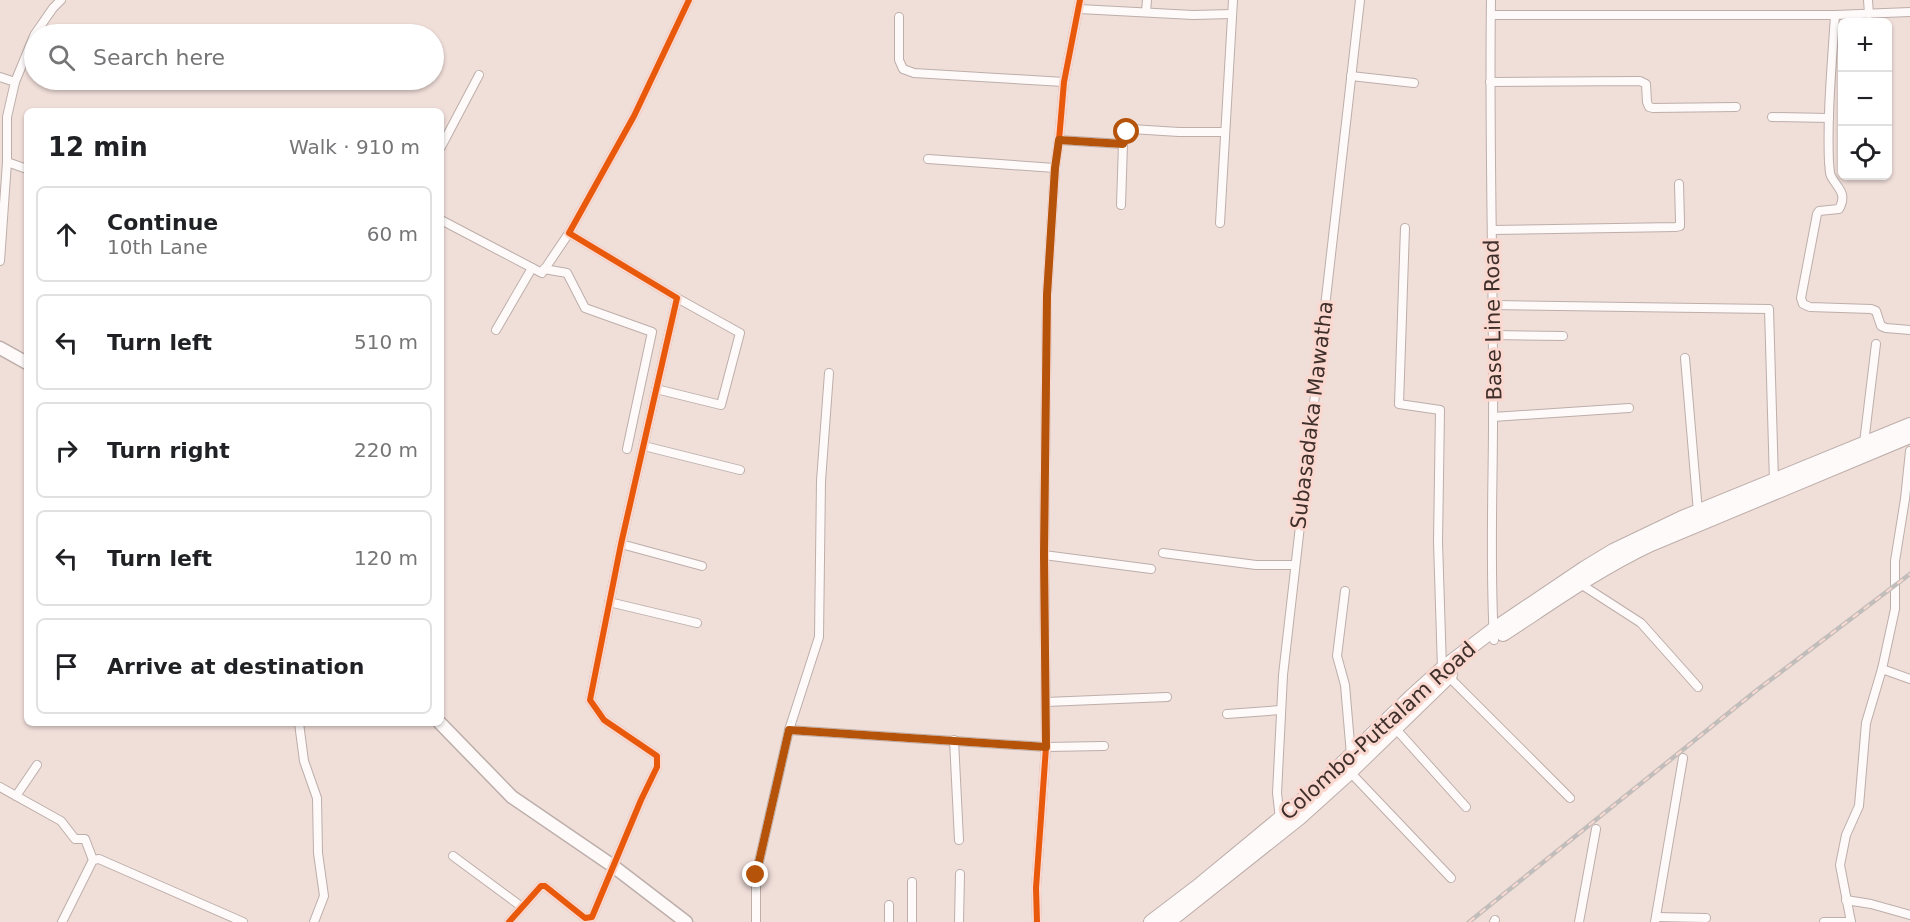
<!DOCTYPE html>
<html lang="en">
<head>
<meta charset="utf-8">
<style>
	body { margin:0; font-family:"DejaVu Sans",sans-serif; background:#f2f2f2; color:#202124 }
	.controls { position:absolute; right:18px; top:18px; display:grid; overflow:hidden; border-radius:9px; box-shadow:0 2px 4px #0004 }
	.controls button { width:54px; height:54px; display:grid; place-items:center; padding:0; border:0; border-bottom:2px solid #e0e0e0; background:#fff; color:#202124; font:30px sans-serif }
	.stop { position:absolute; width:18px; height:18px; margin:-14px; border:4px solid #b45309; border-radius:50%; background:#fff }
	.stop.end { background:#b45309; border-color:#fff; box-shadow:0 2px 6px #0008 }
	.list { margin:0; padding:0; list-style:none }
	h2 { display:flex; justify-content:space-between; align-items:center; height:78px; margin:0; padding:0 24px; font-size:26px }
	h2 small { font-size:20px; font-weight:400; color:#757577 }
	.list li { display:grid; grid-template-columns:39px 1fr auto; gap:18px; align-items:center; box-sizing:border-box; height:96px; margin:0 12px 12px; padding:0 12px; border:2px solid #e0e0e0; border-radius:9px }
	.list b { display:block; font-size:22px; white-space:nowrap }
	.list p { margin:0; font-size:20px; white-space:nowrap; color:#757577 }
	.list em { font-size:20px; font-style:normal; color:#757577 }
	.icon { flex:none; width:33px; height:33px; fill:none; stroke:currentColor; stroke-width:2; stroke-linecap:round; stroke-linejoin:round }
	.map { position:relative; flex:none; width:1910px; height:922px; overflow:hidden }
	.search { position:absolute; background:#fff; box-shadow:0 2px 4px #0004; left:24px; top:24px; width:420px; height:66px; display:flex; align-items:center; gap:15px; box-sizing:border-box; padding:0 21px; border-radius:33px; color:#757577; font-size:22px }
	.panel { position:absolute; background:#fff; box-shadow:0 2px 4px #0004; left:24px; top:108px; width:420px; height:618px; border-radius:9px }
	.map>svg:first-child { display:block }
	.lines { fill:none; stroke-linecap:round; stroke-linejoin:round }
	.street-casing { stroke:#bdaeaa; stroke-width:10 }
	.primary-casing { stroke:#bdaeaa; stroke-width:15 }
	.highway-casing { stroke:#bdaeaa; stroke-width:16 }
	.street { stroke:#fdfaf9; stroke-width:8 }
	.primary { stroke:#fdfaf9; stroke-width:12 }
	.highway { stroke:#fdfaf9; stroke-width:14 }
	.rail-casing { stroke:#c1bdbb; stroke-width:4.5 }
	.rail { stroke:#fad8cf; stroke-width:2; stroke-dasharray:7; stroke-linecap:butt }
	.cycleway-casing { stroke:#fad8cf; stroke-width:10 }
	.cycleway { stroke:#e8590c; stroke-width:6 }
	.route { stroke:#b45309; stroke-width:8 }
	.labels { text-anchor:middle; stroke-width:6; stroke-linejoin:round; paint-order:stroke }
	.street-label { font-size:21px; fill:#3f2f2b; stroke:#fad8cf }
</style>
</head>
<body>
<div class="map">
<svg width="1910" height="922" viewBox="0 0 1910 922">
	<rect width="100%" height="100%" fill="#f0ded9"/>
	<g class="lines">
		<defs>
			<g id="street">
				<path d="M1491,0C1489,127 1493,254 1493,381C1494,468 1489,554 1494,640"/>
				<polyline points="1868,0 1869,14"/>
				<polyline points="1079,9 1193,15 1232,14"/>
				<polyline points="1146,12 1147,0"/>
				<polyline points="1491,15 1835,15 1910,12"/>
				<path d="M1835,15C1832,64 1827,114 1829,163C1830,167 1829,172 1831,176C1837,188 1848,193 1839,209L1819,211L1817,214L1801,298L1803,304L1810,307L1871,309L1876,311L1881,326L1886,328L1910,330"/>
				<polyline points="899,17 899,60 903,69 914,73 1064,82"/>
				<polyline points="35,34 53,8 61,0"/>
				<polyline points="1351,76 1414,83"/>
				<polyline points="0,77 15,82"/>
				<polyline points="1490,82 1640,81 1646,84 1647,102 1649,107 1653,108 1736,107"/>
				<polyline points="1772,117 1829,118"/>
				<polyline points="1059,140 1123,144 1125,135 1131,129 1179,132 1225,132"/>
				<polyline points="441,147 479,75"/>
				<polyline points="928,159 1055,168"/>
				<polyline points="7,162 27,169"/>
				<polyline points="1121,205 1123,144"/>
				<polyline points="441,220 542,273 569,233"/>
				<polyline points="1220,223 1233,0"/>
				<polyline points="1405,228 1399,404 1440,410 1438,542 1442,669"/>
				<polyline points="1492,230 1676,227 1680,226 1680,222 1679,184"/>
				<polyline points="0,261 7,162 7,117 15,82 34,36"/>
				<polyline points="544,269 567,273 585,308 652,332 627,449"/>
				<polyline points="1493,305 1769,309 1774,482"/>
				<polyline points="496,330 532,268"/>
				<polyline points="1493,335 1563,336"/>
				<polyline points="1685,358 1698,512"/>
				<polyline points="656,389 721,405 740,333 677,298"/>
				<polyline points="1493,417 1629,408"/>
				<polyline points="1864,443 1876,344"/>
				<polyline points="644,446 740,470"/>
				<polyline points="621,544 702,566"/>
				<polyline points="1163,553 1256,565 1295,565"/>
				<polyline points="1044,555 1151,569"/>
				<polyline points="1579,583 1641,623 1698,687"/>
				<polyline points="1345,591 1337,656 1345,685 1351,755"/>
				<polyline points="609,602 697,623"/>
				<polyline points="1882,669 1910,679"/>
				<polyline points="1448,676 1570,798"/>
				<polyline points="1046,702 1167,697"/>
				<polyline points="1227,714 1281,710"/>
				<polyline points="299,723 304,761 317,798 318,853 324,896 314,922"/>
				<polyline points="1395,728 1466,807"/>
				<polyline points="789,730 1046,747 1104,746"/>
				<polyline points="954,740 959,840"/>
				<polyline points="1350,772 1451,878"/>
				<polyline points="0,787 61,821 75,839 85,839 93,860"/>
				<polyline points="16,796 37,765"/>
				<polyline points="1280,819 1277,793 1283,675 1360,0"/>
				<polyline points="453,856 522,907"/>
				<polyline points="1846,900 1871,904 1910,915"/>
				<polyline points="1656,917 1706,918"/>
				<polyline points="62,922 93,860 99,859 243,922"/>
				<polyline points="509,922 541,886 545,886 585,918 592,917 641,800 657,767 657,756 604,720 590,700 621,544 677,298 569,233 634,116 689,0"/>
				<polyline points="756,922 756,875 789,730 819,637 821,481 829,373"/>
				<polyline points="889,922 889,905"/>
				<polyline points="912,922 912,882"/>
				<polyline points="959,922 960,874"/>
				<polyline points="1037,922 1036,888 1046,747 1044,555 1047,295 1055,168 1059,140 1064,82 1080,0"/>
				<polyline points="1494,922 1495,920"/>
				<polyline points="1579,922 1596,829"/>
				<polyline points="1655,922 1683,758"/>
				<polyline points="1824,922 1851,922"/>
				<polyline points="1851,922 1840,865 1846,835 1859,806 1866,723 1882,669 1895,609 1895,561 1905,499 1910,451"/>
			</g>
			<g id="primary">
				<polyline points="0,348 27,363"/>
				<polyline points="440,723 512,797 613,866 686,922"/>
			</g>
			<g id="highway">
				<path d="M1503,634C1552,602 1598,569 1651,544L1910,436"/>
				<polyline points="1151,922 1201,884 1317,788 1411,697 1442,669 1493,630 1585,568 1613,551 1682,518 1910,425"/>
				<polyline points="1168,922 1299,818 1350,772 1450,675"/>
			</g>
		</defs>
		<!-- street casing -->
		<use href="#street" class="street-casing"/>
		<!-- primary casing -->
		<use href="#primary" class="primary-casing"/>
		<!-- highway casing -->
		<use href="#highway" class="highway-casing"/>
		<!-- street -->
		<use href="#street" class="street"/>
		<!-- primary -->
		<use href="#primary" class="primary"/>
		<!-- highway -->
		<use href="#highway" class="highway"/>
		<defs>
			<polyline id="rail" points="1469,922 1757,690 1910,574"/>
		</defs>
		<!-- rail casing -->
		<use href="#rail" class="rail-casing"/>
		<!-- rail -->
		<use href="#rail" class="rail"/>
		<defs>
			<g id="cycleway">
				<polyline points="509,922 541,886 545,886 585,918 592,917 641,800 657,767 657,756 604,720 590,700 621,544 677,298 569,233 634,116 689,0"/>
				<polyline points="1037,922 1036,888 1046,747 1044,555 1047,295 1055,168 1059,140 1064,82 1080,0"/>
			</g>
		</defs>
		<!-- cycleway casing -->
		<use href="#cycleway" class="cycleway-casing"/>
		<!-- cycleway -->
		<use href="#cycleway" class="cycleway"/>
	</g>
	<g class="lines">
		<!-- route -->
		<polyline class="route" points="756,875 789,730 1046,747 1044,555 1047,295 1055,168 1059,140 1123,144 1127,132"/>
	</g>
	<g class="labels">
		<!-- street labels -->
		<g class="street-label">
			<text transform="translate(1493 320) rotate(-91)" y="7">Base Line Road</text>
			<text transform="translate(1312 415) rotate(-83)" y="7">Subasadaka Mawatha</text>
			<text transform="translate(1378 731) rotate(-42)" y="7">Colombo-Puttalam Road</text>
		</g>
	</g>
</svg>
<div class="controls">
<button>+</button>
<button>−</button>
<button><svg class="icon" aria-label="locate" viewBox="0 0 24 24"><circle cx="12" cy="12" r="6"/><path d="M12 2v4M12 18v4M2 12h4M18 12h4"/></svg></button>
</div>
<div class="stop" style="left:1127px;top:132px"></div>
<div class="stop end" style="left:756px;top:875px"></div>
<div class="search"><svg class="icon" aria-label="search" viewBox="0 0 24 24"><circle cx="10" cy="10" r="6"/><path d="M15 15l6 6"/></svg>Search here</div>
<section class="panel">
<h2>12 min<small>Walk · 910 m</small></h2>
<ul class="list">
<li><svg class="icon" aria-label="ahead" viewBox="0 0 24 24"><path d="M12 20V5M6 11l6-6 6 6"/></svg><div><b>Continue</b><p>10th Lane</p></div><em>60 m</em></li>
<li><svg class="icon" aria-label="left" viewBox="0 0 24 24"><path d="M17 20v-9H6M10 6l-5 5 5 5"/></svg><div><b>Turn left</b></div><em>510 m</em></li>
<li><svg class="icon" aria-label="right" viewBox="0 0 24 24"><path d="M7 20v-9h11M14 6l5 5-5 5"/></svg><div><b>Turn right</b></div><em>220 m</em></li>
<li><svg class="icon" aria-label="left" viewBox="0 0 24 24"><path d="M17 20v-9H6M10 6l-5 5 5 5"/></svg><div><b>Turn left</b></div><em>120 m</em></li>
<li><svg class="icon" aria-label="arrive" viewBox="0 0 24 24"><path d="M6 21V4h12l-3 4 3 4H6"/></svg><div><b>Arrive at destination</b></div></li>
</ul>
</section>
</div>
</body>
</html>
